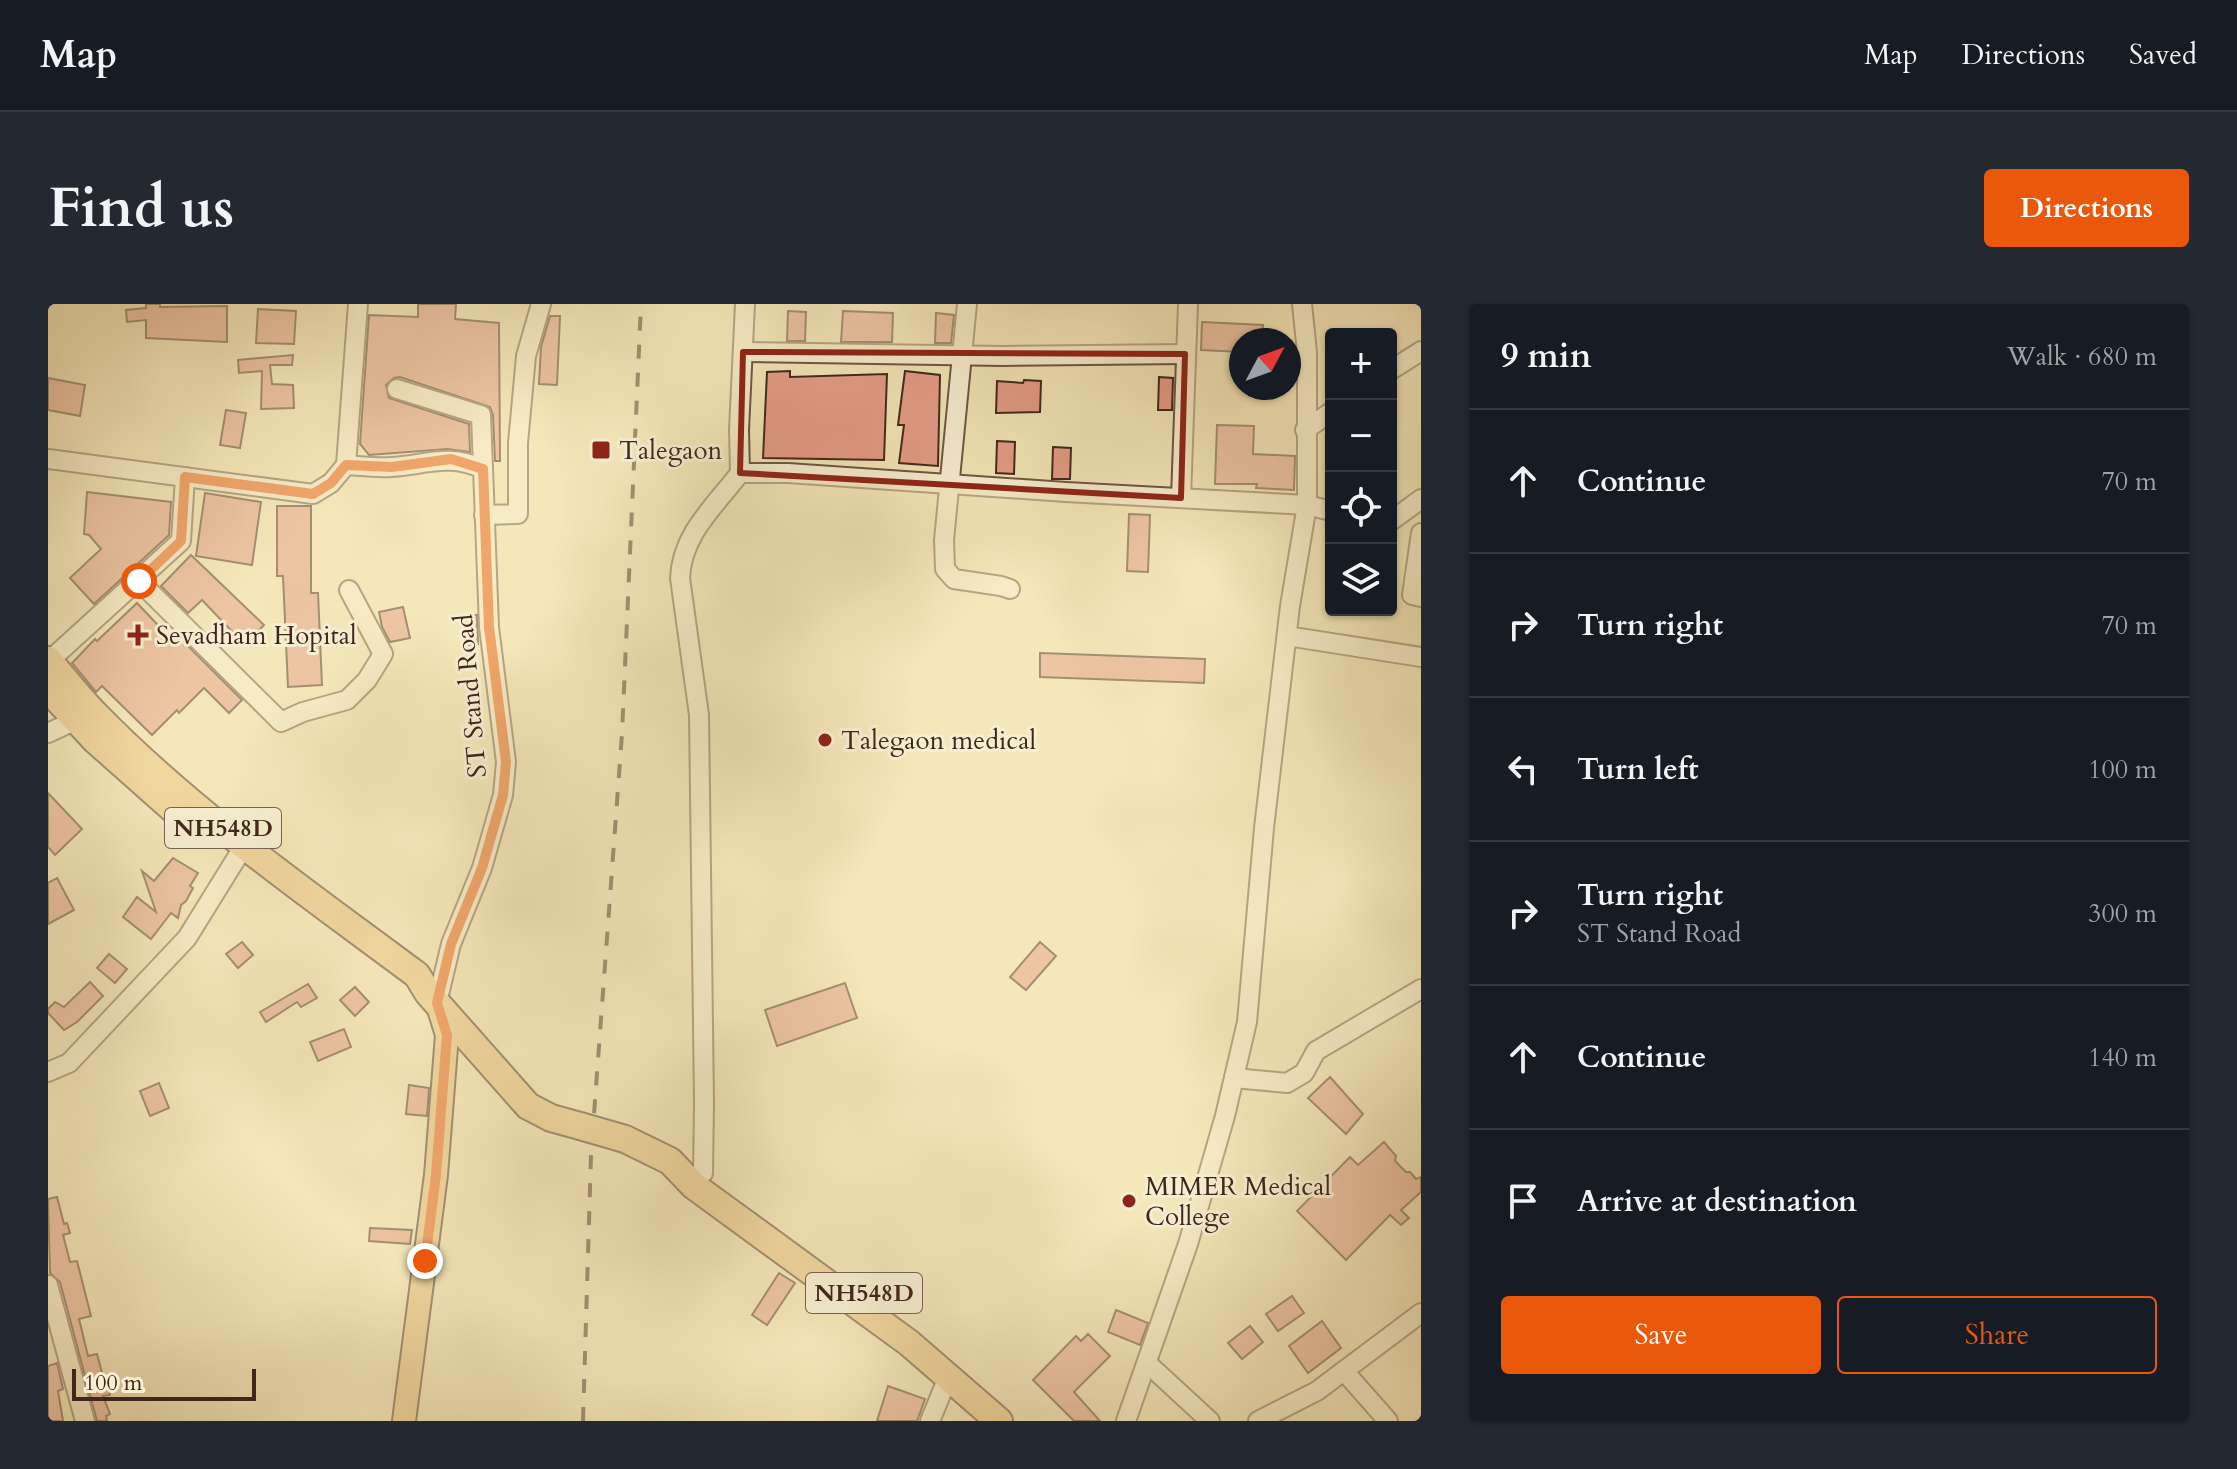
<!DOCTYPE html>
<html lang="en">
<head>
<meta charset="utf-8">
<style>
	body { margin:0; font-family:Cardo,serif; background:#242831; color:#f1f3f6 }
	.controls { position:absolute; right:24px; top:24px; display:grid; overflow:hidden; border-radius:8px; box-shadow:0 2px 6px #0004 }
	.controls button { width:72px; height:72px; display:grid; place-items:center; padding:0; border:0; border-bottom:2px solid #363941; background:#171b24; color:#f1f3f6; font:40px sans-serif }
	.compass { position:absolute; left:1181px; top:24px; width:72px; height:72px; border-radius:50%; background:#171b24; box-shadow:0 2px 6px #0004; rotate:49deg }
	.scale { position:absolute; left:24px; bottom:20px; width:184px; box-sizing:border-box; padding-left:8px; border:4px solid #40261b; border-top:0; font-size:22px; line-height:28px; white-space:nowrap; color:#40261b; -webkit-text-stroke:6px #f8efd2; paint-order:stroke }
	.stop { position:absolute; width:24px; height:24px; margin:-18px; border:6px solid #ea580c; border-radius:50%; background:#fff }
	.stop.end { background:#ea580c; border-color:#fff; box-shadow:0 2px 8px #0008 }
	.list { margin:0; padding:0; list-style:none }
	h2 { display:flex; justify-content:space-between; align-items:center; height:104px; margin:0; padding:0 32px; font-size:34px }
	h2 small { font-size:26px; font-weight:400; color:#9ea1a6 }
	.list li { display:grid; grid-template-columns:52px 1fr auto; gap:24px; align-items:center; box-sizing:border-box; height:144px; padding:0 32px; border-top:2px solid #363941 }
	.list b { display:block; font-size:30px; white-space:nowrap }
	.list p { margin:0; font-size:26px; white-space:nowrap; color:#9ea1a6 }
	.list em { font-size:26px; font-style:normal; color:#9ea1a6 }
	.actions { display:flex; gap:16px; padding:24px 32px }
	.actions a { flex:1; padding:18px 0; border:2px solid #ea580c; border-radius:8px; text-align:center; font-size:28px; color:#ea580c }
	.actions .main { background:#ea580c; color:#fff }
	.icon { flex:none; width:44px; height:44px; fill:none; stroke:currentColor; stroke-width:2; stroke-linecap:round; stroke-linejoin:round }
	.map { position:relative; flex:none; width:1373px; height:1117px; overflow:hidden; border-radius:8px }
	header { display:flex; align-items:center; gap:48px; box-sizing:border-box; height:112px; padding:0 40px; background:#171b24; border-bottom:2px solid #363941 }
	header strong { font-size:38px }
	nav { display:flex; gap:44px; margin-inline-start:auto; font-size:28px }
	.intro { display:flex; align-items:center; justify-content:space-between; box-sizing:border-box; height:192px; padding:0 48px }
	h1 { margin:0; font-size:56px }
	.button { padding:20px 36px; border-radius:8px; background:#ea580c; color:#fff; font-size:28px; font-weight:700 }
	main { display:flex; gap:48px; padding:0 48px }
	aside { flex:1; background:#171b24; border-radius:8px; box-shadow:0 2px 6px #0004 }
	.map>svg:first-child { display:block }
	.building { fill:#e59c87; stroke:#40261b; stroke-width:2 }
	.lines { fill:none; stroke-linecap:round; stroke-linejoin:round }
	.minor-casing { stroke:#6d5642; stroke-width:22 }
	.major-casing { stroke:#40261b; stroke-width:26 }
	.highway-casing { stroke:#40261b; stroke-width:30 }
	.minor { stroke:#f8efd2; stroke-width:18 }
	.major { stroke:#eac47c; stroke-width:22 }
	.highway { stroke:#eac47c; stroke-width:26 }
	.rail { stroke:#40261b; stroke-width:4; stroke-dasharray:14 14; stroke-linecap:butt }
	.highway-bridge-casing { stroke:#40261b; stroke-width:30; stroke-linecap:butt }
	.highway-bridge { stroke:#eac47c; stroke-width:26 }
	.route { stroke:#ea580c; stroke-width:10 }
	.marked { fill:none; stroke:#8f2418; stroke-width:6; stroke-linejoin:round }
	.poi-dot { fill:#8f2418; stroke:#f8efd2; stroke-width:3 }
	.labels { text-anchor:middle; stroke-width:6; stroke-linejoin:round; paint-order:stroke }
	.shield { fill:#f8efd2; stroke:#776252; stroke-width:2 }
	.shield-label { font-size:24px; font-weight:bold; fill:#40261b }
	.poi-label { font-size:26px; fill:#40261b; stroke:#f8efd2; text-anchor:start }
	.street-label { font-size:26px; fill:#40261b; stroke:#f8efd2 }
</style>
</head>
<body>
<header>
<strong>Map</strong>
<nav><a>Map</a><a>Directions</a><a>Saved</a></nav>
</header>
<div class="intro"><h1>Find us</h1><a class="button">Directions</a></div>
<main>
<div class="map">
<svg width="1373" height="1117" viewBox="0 0 1373 1117">
	<rect width="100%" height="100%" fill="#f4e7b9"/>
	<filter id="stains"><feTurbulence type="fractalNoise" baseFrequency=".0025" numOctaves="4"/><feColorMatrix values="0 0 0 0 .2 0 0 0 0 .09 0 0 0 0 .02 0 0 0 .5 -.17"/></filter>
	<radialGradient id="worn" r=".72"><stop offset=".6" stop-color="#630" stop-opacity="0"/><stop offset="1" stop-color="#630" stop-opacity=".3"/></radialGradient>
	<!-- building -->
	<g class="building">
		<polygon points="98,0 112,0 112,3 179,2 179,38 98,34 98,16 79,18 78,6 98,4"/>
		<polygon points="370,0 408,0 407,15 451,19 452,157 447,157 445,111 442,103 352,73 346,74 338,81 341,94 421,120 422,148 399,145 321,151 312,140 321,11 370,13"/>
		<polygon points="210,5 248,7 246,40 208,39"/>
		<polygon points="740,7 758,8 757,37 739,37"/>
		<polygon points="795,7 845,9 844,38 793,38"/>
		<polygon points="888,9 906,11 903,39 887,39"/>
		<polygon points="502,12 512,12 509,81 491,80 493,43"/>
		<polygon points="1154,18 1215,21 1214,32 1209,30 1209,36 1193,36 1193,48 1153,46"/>
		<polygon points="245,51 244,61 222,61 224,80 245,81 246,104 213,105 214,67 191,69 190,56"/>
		<polygon points="742,67 742,73 839,70 836,156 715,154 719,68"/>
		<polygon points="857,67 892,71 890,162 851,159 856,121 850,121"/>
		<polygon points="1111,73 1125,74 1124,106 1110,106"/>
		<polygon points="0,74 37,81 32,112 0,106"/>
		<polygon points="976,76 993,77 992,108 948,109 949,77 975,79"/>
		<polygon points="178,106 198,109 192,144 172,141"/>
		<polygon points="1169,121 1206,122 1205,150 1247,152 1246,186 1208,184 1209,180 1167,180"/>
		<polygon points="949,137 967,138 966,170 948,169"/>
		<polygon points="1005,143 1023,144 1022,175 1004,175"/>
		<polygon points="39,188 123,198 121,231 46,300 22,274 53,245 41,231 36,230"/>
		<polygon points="157,189 213,198 204,261 148,252"/>
		<polygon points="229,202 263,202 263,289 270,289 274,381 240,383 235,272 229,272"/>
		<polygon points="1081,210 1102,211 1100,268 1079,267"/>
		<polygon points="143,251 216,321 197,341 154,296 140,309 113,282"/>
		<polygon points="89,299 125,337 130,332 194,396 181,409 156,384 131,409 129,406 104,431 54,382 48,388 24,359 47,335 49,337"/>
		<polygon points="355,303 362,334 342,338 334,323 331,308"/>
		<polygon points="429,311 430,340 419,341 415,313"/>
		<polygon points="992,349 1157,355 1156,379 992,373"/>
		<polygon points="0,489 34,525 7,551 0,543"/>
		<polygon points="125,554 150,569 142,582 145,584 138,597 133,601 130,614 123,609 103,635 75,613 89,593 108,608 94,567 106,577"/>
		<polygon points="9,574 26,606 0,620 0,579"/>
		<polygon points="194,638 205,651 190,664 178,650"/>
		<polygon points="992,638 1008,652 978,686 962,673"/>
		<polygon points="61,650 79,665 67,679 49,664"/>
		<polygon points="42,678 55,692 29,718 16,726 0,709 0,705 7,698 16,703"/>
		<polygon points="797,679 809,714 729,742 717,706"/>
		<polygon points="260,680 269,694 253,703 249,698 218,718 212,708"/>
		<polygon points="307,683 321,698 307,712 292,696"/>
		<polygon points="296,725 303,743 270,757 262,738"/>
		<polygon points="1282,773 1315,810 1298,830 1260,794"/>
		<polygon points="111,779 121,804 102,812 92,787"/>
		<polygon points="361,781 381,784 379,812 358,810"/>
		<polygon points="1336,838 1348,852 1347,857 1358,868 1362,868 1368,875 1373,873 1373,888 1353,906 1361,914 1353,921 1342,911 1298,956 1249,907 1302,853 1310,861"/>
		<polygon points="9,893 16,920 19,919 22,929 15,931 22,958 29,957 43,1012 31,1015 40,1052 49,1050 56,1076 61,1076 62,1091 55,1092 62,1110 58,1112 59,1117 49,1117 12,978 2,969 0,895"/>
		<polygon points="322,924 364,926 362,940 321,937"/>
		<polygon points="731,969 747,979 719,1021 704,1011"/>
		<polygon points="1244,992 1256,1009 1230,1027 1218,1010"/>
		<polygon points="1068,1006 1100,1019 1092,1041 1060,1028"/>
		<polygon points="1274,1017 1293,1044 1260,1069 1241,1042"/>
		<polygon points="1202,1022 1215,1038 1194,1055 1180,1039"/>
		<polygon points="1040,1030 1062,1052 1026,1088 1052,1117 1026,1117 985,1076 1028,1032 1033,1037"/>
		<polygon points="9,1059 15,1085 10,1087 15,1117 0,1117 0,1062"/>
		<polygon points="840,1082 877,1095 869,1117 829,1117"/>
	</g>
	<g class="lines">
		<defs>
			<g id="minor">
				<polyline points="919,0 896,236 897,265 906,275 953,282 962,285"/>
				<polyline points="695,48 955,52 1137,50"/>
				<polyline points="1343,66 1373,47"/>
				<polyline points="349,85 433,111 441,323 458,458 455,491 434,564 403,640 389,699"/>
				<polyline points="1257,126 1283,108"/>
				<path d="M0,155L265,190L283,179L298,161C313,162 328,164 343,163C377,161 401,149 435,165"/>
				<polyline points="298,161 310,0"/>
				<polyline points="692,169 691,126 697,0"/>
				<polyline points="1133,194 1140,0"/>
				<polyline points="436,211 470,210 470,139 478,52 493,0"/>
				<polyline points="1343,217 1373,195"/>
				<polyline points="1373,229 1364,291 1373,293"/>
				<polyline points="91,277 233,418 255,408 299,396 319,376 335,350 301,286"/>
				<polyline points="1239,332 1373,353"/>
				<polyline points="1,357 133,237 137,173"/>
				<polyline points="0,429 28,416"/>
				<polyline points="0,768 21,759 139,634 196,542"/>
				<polyline points="1186,774 1239,779 1256,769 1268,747 1373,685"/>
				<path d="M655,869L656,799L651,411L632,274C634,230 666,203 692,169H740L1018,188L1259,201L1283,207"/>
				<polyline points="0,981 37,1117"/>
				<polyline points="1099,1059 1162,1117"/>
				<polyline points="1296,1067 1340,1117"/>
				<polyline points="882,1117 901,1071"/>
				<polyline points="1078,1117 1140,940 1177,812 1199,718 1216,524 1242,302 1259,201 1259,48 1254,0"/>
				<polyline points="1210,1117 1269,1087 1373,1009"/>
			</g>
			<polyline id="major" points="356,1117 388,871 399,731 390,702"/>
			<g id="highway">
				<path d="M0,356C16,374 31,394 48,411C145,510 259,589 369,671L380,689L480,802L503,814L532,822"/>
				<polyline points="0,385 47,436 135,514"/>
				<polyline points="577,835 622,857 646,882 861,1039 951,1117"/>
			</g>
		</defs>
		<!-- minor casing -->
		<use href="#minor" class="minor-casing"/>
		<!-- major casing -->
		<use href="#major" class="major-casing"/>
		<!-- highway casing -->
		<use href="#highway" class="highway-casing"/>
		<!-- minor -->
		<use href="#minor" class="minor"/>
		<!-- major -->
		<use href="#major" class="major"/>
		<!-- highway -->
		<use href="#highway" class="highway"/>
		<!-- rail -->
		<polyline class="rail" points="535,1117 543,851 574,430 593,0"/>
		<defs>
			<polyline id="highway-bridge" points="532,822 577,835"/>
		</defs>
		<!-- highway-bridge casing -->
		<use href="#highway-bridge" class="highway-bridge-casing"/>
		<!-- highway-bridge -->
		<use href="#highway-bridge" class="highway-bridge"/>
	</g>
	<g class="lines">
		<!-- route -->
		<polyline class="route" points="91,277 133,237 137,173 265,190 283,179 298,161 344,163 403,155 435,165 441,323 458,458 455,491 434,564 403,640 389,699 399,731 388,871 377,957"/>
	</g>
	<!-- marked area -->
	<path d="M0 0H1373V1117H0ZM695,48L1137,50L1133,194L692,169Z" fill="#f4e7b9" fill-opacity=".55" fill-rule="evenodd"/>
	<path class="marked" d="M695,48L1137,50L1133,194L692,169Z"/>
	<!-- markers -->
	<g class="poi-dot">
		<rect x="543" y="136" width="20" height="20" rx="4"/>
		<path d="M86 319h8v8h8v8h-8v8h-8v-8h-8v-8h8z"/>
		<circle cx="777" cy="436" r="8"/>
		<circle cx="1081" cy="897" r="8"/>
	</g>
	<g class="labels">
		<!-- shield labels -->
		<g class="shield">
			<rect x="117" y="504" width="116" height="40" rx="6"/>
			<rect x="758" y="969" width="116" height="40" rx="6"/>
		</g>
		<g class="shield-label">
			<text x="175" y="532">NH548D</text>
			<text x="816" y="997">NH548D</text>
		</g>
		<!-- poi labels -->
		<g class="poi-label">
			<text x="571" y="155">Talegaon</text>
			<text x="108" y="340">Sevadham Hopital</text>
			<text x="793" y="445">Talegaon medical</text>
			<text x="1097" y="891">MIMER Medical<tspan x="1097" dy="30">College</tspan></text>
		</g>
		<!-- street labels -->
		<g class="street-label">
			<text transform="translate(422 392) rotate(-95)" y="9">ST Stand Road</text>
		</g>
	</g>
	<rect width="100%" height="100%" filter="url(#stains)"/>
	<rect width="100%" height="100%" fill="url(#worn)"/>
</svg>
<div class="controls">
<button>+</button>
<button>−</button>
<button><svg class="icon" aria-label="locate" viewBox="0 0 24 24"><circle cx="12" cy="12" r="6"/><path d="M12 2v4M12 18v4M2 12h4M18 12h4"/></svg></button>
<button><svg class="icon" aria-label="layers" viewBox="0 0 24 24"><path d="M12 4l9 5-9 5-9-5zM3 14l9 5 9-5"/></svg></button>
</div>
<svg class="compass" viewBox="-18 -18 36 36"><path d="M0-13l5 13h-10z" fill="#e53935"/><path d="M0 13l5-13h-10z" fill="#9ea1a6"/></svg>
<div class="scale">100 m</div>
<div class="stop" style="left:91px;top:277px"></div>
<div class="stop end" style="left:377px;top:957px"></div>
</div>
<aside>
<h2>9 min<small>Walk · 680 m</small></h2>
<ul class="list">
<li><svg class="icon" aria-label="ahead" viewBox="0 0 24 24"><path d="M12 20V5M6 11l6-6 6 6"/></svg><div><b>Continue</b></div><em>70 m</em></li>
<li><svg class="icon" aria-label="right" viewBox="0 0 24 24"><path d="M7 20v-9h11M14 6l5 5-5 5"/></svg><div><b>Turn right</b></div><em>70 m</em></li>
<li><svg class="icon" aria-label="left" viewBox="0 0 24 24"><path d="M17 20v-9H6M10 6l-5 5 5 5"/></svg><div><b>Turn left</b></div><em>100 m</em></li>
<li><svg class="icon" aria-label="right" viewBox="0 0 24 24"><path d="M7 20v-9h11M14 6l5 5-5 5"/></svg><div><b>Turn right</b><p>ST Stand Road</p></div><em>300 m</em></li>
<li><svg class="icon" aria-label="ahead" viewBox="0 0 24 24"><path d="M12 20V5M6 11l6-6 6 6"/></svg><div><b>Continue</b></div><em>140 m</em></li>
<li><svg class="icon" aria-label="arrive" viewBox="0 0 24 24"><path d="M6 21V4h12l-3 4 3 4H6"/></svg><div><b>Arrive at destination</b></div></li>
</ul>
<div class="actions"><a class="main">Save</a><a>Share</a></div>
</aside>
</main>
</body>
</html>
